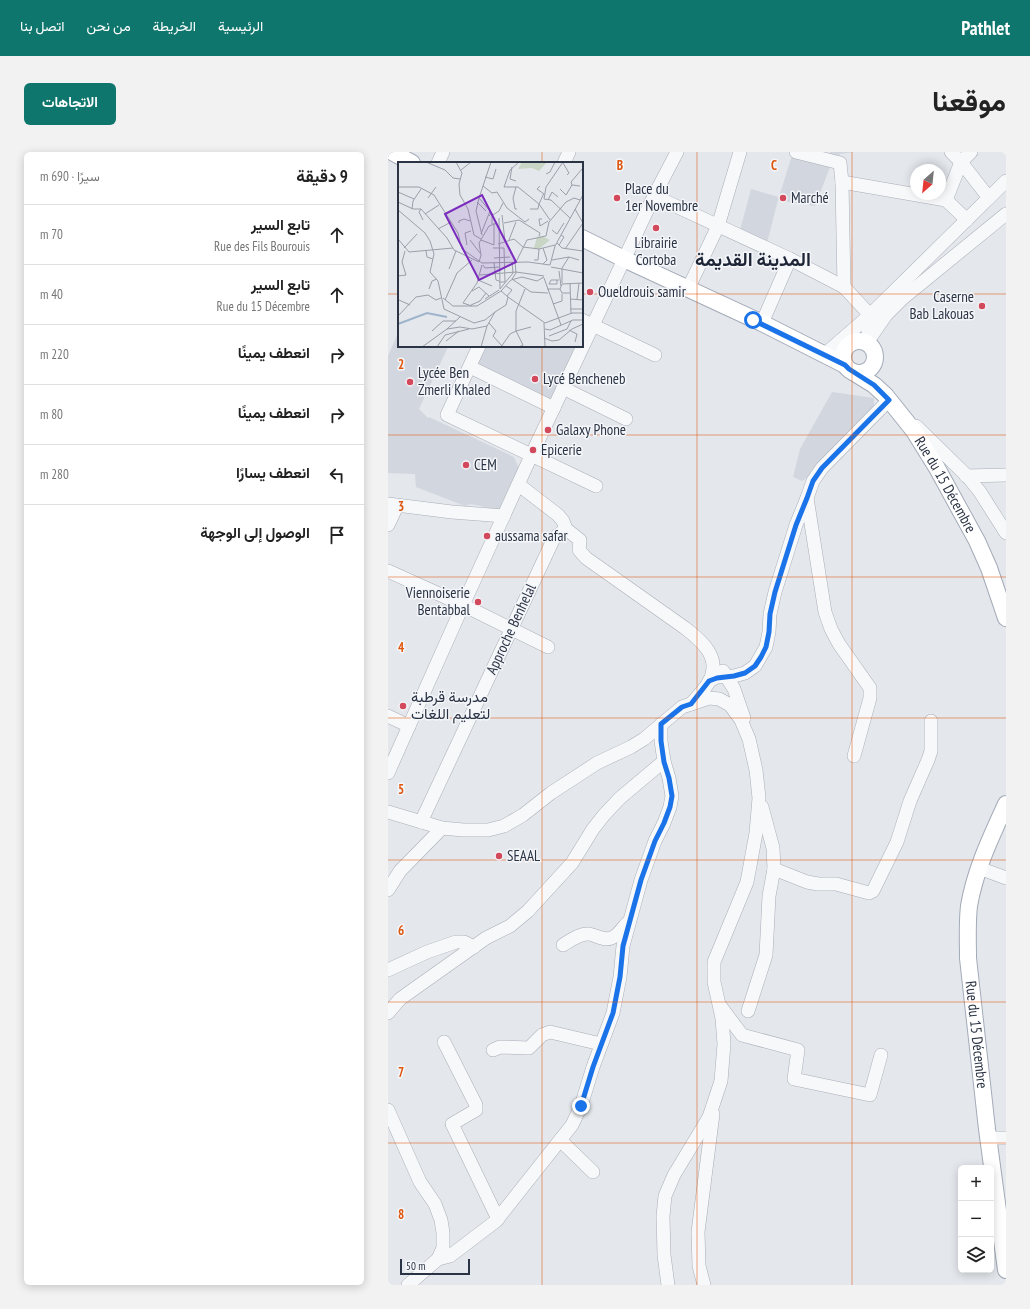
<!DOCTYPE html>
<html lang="ar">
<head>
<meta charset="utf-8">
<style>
	body { margin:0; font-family:"PT Sans Narrow",Vazirmatn,sans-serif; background:#f2f2f2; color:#222; direction:rtl }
	.controls { position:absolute; right:12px; bottom:12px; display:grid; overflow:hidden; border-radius:6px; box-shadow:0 2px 10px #0003 }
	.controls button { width:36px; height:36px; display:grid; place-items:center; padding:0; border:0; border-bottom:1px solid #e0e0e0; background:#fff; color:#222; font:20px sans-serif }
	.compass { position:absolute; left:522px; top:12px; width:36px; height:36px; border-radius:50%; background:#fff; box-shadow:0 2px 10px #0003; rotate:207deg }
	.scale { position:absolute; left:12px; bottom:10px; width:70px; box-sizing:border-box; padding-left:4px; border:2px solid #2b3445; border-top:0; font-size:11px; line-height:14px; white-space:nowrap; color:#2b3445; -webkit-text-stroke:3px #f4f6f9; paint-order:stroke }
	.stop { position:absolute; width:12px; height:12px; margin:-9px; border:3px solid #1a73e8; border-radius:50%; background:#fff }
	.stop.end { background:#1a73e8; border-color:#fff; box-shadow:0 1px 4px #0008 }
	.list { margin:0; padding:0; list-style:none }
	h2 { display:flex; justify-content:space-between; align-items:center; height:52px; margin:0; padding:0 16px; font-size:17px }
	h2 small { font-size:13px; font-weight:400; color:#767676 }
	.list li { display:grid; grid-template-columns:26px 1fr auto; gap:12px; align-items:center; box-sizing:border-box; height:60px; padding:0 16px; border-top:1px solid #e0e0e0 }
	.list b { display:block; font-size:15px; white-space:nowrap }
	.list p { margin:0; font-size:13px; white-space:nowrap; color:#767676 }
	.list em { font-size:13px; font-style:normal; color:#767676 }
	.icon { flex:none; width:22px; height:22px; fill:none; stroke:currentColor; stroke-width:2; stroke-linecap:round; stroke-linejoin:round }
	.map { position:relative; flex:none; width:618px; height:1133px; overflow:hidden; direction:ltr; border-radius:6px }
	header { display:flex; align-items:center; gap:24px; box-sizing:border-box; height:56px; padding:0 20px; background:#0f766e; color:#fff }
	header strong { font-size:19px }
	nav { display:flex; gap:22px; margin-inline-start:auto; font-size:14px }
	.intro { display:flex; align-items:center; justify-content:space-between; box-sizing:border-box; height:96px; padding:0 24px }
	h1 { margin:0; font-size:28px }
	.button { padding:10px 18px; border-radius:6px; background:#0f766e; color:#fff; font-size:14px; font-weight:700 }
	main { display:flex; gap:24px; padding:0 24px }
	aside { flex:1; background:#fff; border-radius:6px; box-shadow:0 2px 10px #0003 }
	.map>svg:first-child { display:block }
	.built { fill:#d2d6de }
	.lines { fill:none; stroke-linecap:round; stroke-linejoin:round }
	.minor-casing { stroke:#a9aeb7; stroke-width:14 }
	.major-casing { stroke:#a3abb8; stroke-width:18 }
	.minor { stroke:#f7f8fa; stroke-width:13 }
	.major { stroke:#fff; stroke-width:16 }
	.route { stroke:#1a73e8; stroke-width:5 }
	.grid { fill:none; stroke:#df570f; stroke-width:1; stroke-opacity:0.55 }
	.poi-dot { fill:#d1495b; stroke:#f4f6f9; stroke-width:1.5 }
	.labels { text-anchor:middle; stroke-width:3; stroke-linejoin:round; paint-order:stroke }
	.poi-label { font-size:15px; fill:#2b3445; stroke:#f4f6f9; text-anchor:start }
	.street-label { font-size:15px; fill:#2b3445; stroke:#f4f6f9 }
	.district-label { font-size:19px; font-weight:bold; fill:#1d2536; stroke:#f4f6f9 }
	.inset-river { fill:none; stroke:#9fb4cc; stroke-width:2 }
	.inset-road { fill:none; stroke:#9a9fa9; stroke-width:1 }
	.view { fill:#7b2cbf; fill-opacity:0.15; stroke:#7b2cbf; stroke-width:2 }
	.inset-edge { fill:none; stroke:#2b3445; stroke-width:2 }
	.grid-label { font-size:13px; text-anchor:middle; font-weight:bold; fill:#df570f; stroke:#f4f6f9; stroke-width:3; stroke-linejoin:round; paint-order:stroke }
</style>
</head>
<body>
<header>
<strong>Pathlet</strong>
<nav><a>الرئيسية</a><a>الخريطة</a><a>من نحن</a><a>اتصل بنا</a></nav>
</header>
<div class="intro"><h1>موقعنا</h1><a class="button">الاتجاهات</a></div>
<main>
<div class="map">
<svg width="618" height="1133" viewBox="0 0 618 1133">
	<rect width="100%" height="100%" fill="#e4e7ec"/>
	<!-- built -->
	<g class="built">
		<polygon points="405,0 440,5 442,0 466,0 452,2 444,10 427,54 390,48 379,91 351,82 363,37 391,45"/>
		<polygon points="11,179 11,194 60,195 31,257 40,266 41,265 126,305 133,321 116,359 83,352 77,354 28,335 27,322 0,321 0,204"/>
		<polygon points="87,194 188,194 163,247 80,207"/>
		<polygon points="444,240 486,246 486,256 419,326 414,329 405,325 412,297"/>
	</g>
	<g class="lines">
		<defs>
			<g id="minor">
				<polyline points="408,0 452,11 454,30 456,135"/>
				<polyline points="563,0 573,10 601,46"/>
				<polyline points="50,11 55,0"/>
				<polyline points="176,11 181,0"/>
				<polyline points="454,30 558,48 579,68"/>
				<polyline points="266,44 402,107 456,135 482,163 436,203"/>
				<polyline points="558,48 573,10 583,0"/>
				<polyline points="300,137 330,74 352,0"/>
				<polyline points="194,168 267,203"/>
				<polyline points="374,171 402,107"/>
				<polyline points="480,189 498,163 515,146 618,62"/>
				<polyline points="479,190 482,163 618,29"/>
				<polyline points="91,194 59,263 208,334"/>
				<polyline points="82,215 166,256"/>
				<polyline points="175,236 238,267"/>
				<polyline points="528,274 580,325 592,340 618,381"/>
				<polyline points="578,324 618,323"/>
				<path d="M131,333L170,363L175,369L178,377L192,388L191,398L198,406L297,476C314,489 334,506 321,530C316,538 309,545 303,552"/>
				<polyline points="419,346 437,460 443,477 451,492 482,536 482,546 466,604"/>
				<polyline points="0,352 64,360 116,364"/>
				<polyline points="0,373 9,354"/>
				<polyline points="0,419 75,453 160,495"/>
				<polyline points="335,519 346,537 356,566"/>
				<polyline points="321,529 329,525 346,524 357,521 367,514 378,495 381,480 382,462 387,440 408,373 419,346 425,329 434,316 501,248 508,255"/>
				<polyline points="0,564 21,574"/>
				<polyline points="0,621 75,453 143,304 266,44 289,0"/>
				<polyline points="0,660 54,676 75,678 100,678 116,674 135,663 163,641 209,611 243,595 256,587 294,555 321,546 331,547 342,553 353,568 361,587 368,618 371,646 368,681 359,730 326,810 326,830 334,866 336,892 333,929 321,965 286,1023 277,1044 275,1064 276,1103 280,1133"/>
				<polyline points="33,670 166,386 178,377"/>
				<polyline points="591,716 618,726"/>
				<polyline points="386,717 419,730 430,732 448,732 481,741 485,739 509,690 522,649 540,608 543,599 543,569"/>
				<polyline points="0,738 12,719 54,676"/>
				<path d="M175,793C183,788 192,781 201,782C206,783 210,785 214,786C226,790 232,779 239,771"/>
				<polyline points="0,818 39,800 68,790 76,790 86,795"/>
				<polyline points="333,855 354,883 410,898 406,927 482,943 493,903"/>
				<polyline points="360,859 378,803 381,744 386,717 385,696 374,655"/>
				<polyline points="0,861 12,847 26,837 98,786 122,774 140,759 184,711 205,677 216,663 232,646 276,609"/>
				<polyline points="56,890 88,953 88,958 64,972 110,1067"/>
				<polyline points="105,898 112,895 141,896 154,883 162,880 213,892"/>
				<polyline points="0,958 32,1030 47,1052 53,1068 55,1081 55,1096 50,1107 20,1133"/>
				<polyline points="600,986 618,986"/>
				<polyline points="172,988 205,1020"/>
				<polyline points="50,1107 62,1104 108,1069 184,973 193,954 205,915 225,861 232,825 235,794 253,728 267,689 276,671 282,655 284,644 281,626 276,609 273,589 273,572"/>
				<polyline points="316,1133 311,1114 310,1080 325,962"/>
			</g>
			<g id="major">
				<polyline points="4,0 24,11"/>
				<polyline points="194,86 236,107 374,171 457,213"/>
				<circle cx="471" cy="205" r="16"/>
				<path id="s1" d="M465,220L486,233L498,244L526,279L549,316L589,389L601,416L618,466"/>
				<path id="s2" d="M618,652C603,685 587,718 581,754C579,771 580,789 580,806L599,977L618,1118"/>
			</g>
		</defs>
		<!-- minor casing -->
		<use href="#minor" class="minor-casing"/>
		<!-- major casing -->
		<use href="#major" class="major-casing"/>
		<!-- minor -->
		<use href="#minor" class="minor"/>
		<!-- major -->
		<use href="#major" class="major"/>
	</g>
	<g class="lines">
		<!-- route -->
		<polyline class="route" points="193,954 205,915 225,861 232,825 235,794 253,728 267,689 276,671 282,655 284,644 281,626 276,610 273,589 273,572 294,555 303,552 321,529 329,526 346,524 357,521 367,514 373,505 378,495 381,480 382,462 387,440 408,373 419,346 425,329 434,316 501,248 486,233 461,217 457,213 365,168"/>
	</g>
	<!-- grid -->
	<path class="grid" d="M154,0V11M309,0V1133M464,0V1133M0,142H11M194,142H618M154,194V1133M0,283H618M0,425H618M0,566H618M0,708H618M0,850H618M0,991H618"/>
	<!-- markers -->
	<g class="poi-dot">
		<circle cx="229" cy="46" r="4"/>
		<circle cx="395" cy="46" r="4"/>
		<circle cx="268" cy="76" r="4"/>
		<circle cx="202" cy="140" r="4"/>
		<circle cx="594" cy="154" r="4"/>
		<circle cx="147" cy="227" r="4"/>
		<circle cx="22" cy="230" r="4"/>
		<circle cx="160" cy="278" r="4"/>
		<circle cx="145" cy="298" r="4"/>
		<circle cx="78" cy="313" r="4"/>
		<circle cx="99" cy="384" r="4"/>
		<circle cx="90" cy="450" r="4"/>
		<circle cx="15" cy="554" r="4"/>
		<circle cx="111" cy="704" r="4"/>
	</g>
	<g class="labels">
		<!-- poi labels -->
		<g class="poi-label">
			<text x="237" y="42">Place du<tspan x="237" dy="17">1er Novembre</tspan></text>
			<text x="403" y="51">Marché</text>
			<text x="268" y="96" text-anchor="middle">Librairie<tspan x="268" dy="17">Cortoba</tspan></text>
			<text x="210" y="145">Oueldrouis samir</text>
			<text x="586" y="150" text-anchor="end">Caserne<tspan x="586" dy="17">Bab Lakouas</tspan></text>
			<text x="30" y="226">Lycée Ben<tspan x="30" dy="17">Zmerli Khaled</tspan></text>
			<text x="155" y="232">Lycé Bencheneb</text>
			<text x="168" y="283">Galaxy Phone</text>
			<text x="153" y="303">Epicerie</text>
			<text x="86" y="318">CEM</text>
			<text x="107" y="389">aussama safar</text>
			<text x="82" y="446" text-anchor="end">Viennoiserie<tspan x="82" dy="17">Bentabbal</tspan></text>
			<text x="23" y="550">مدرسة قرطبة<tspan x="23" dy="17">لتعليم اللغات</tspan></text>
			<text x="119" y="709">SEAAL</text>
		</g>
		<!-- street labels -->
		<g class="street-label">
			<text dy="5" stroke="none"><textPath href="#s1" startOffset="148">Rue du 15 Décembre</textPath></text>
			<text transform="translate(123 477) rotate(-65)" y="5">Approche Benhelal</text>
			<text dy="5" stroke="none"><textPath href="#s2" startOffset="238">Rue du 15 Décembre</textPath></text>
		</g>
		<!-- district labels -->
		<g class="district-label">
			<text x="365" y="114">المدينة القديمة</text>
		</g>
	</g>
	<!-- overview -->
	<g transform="translate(10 10)">
		<rect width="185" height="185" fill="#e4e7ec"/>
		<path d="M124,0L140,1L149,0L141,9L134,6L120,7ZM143,74L152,78L141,87L136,86L139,75Z" fill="#c9d6c5"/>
		<path class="inset-river" d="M0,162L29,151L49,155"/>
		<path class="inset-road" d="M28,0L47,8L55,16L62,17M58,0L64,11L61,22L62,33L70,47L76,73L83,77M121,0L112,8L106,25H120L141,42L146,31M165,0L148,25L146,37L153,38L172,56M165,1L171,11L169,13M114,5L112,17L118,19M63,8L73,0M148,12L152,10L157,0M87,15L95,17L98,7M85,24L94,31L99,30L109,46L127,60L131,57M142,24L139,27L146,32M182,24L174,23L173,20L184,7M0,25H21L36,33L60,71L64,87L84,101M118,25L115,36L117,47H119M162,27L168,33L174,23M0,30L16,37M30,36L38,25M81,36L78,49L84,73M150,38L154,30L160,35M0,40L15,47H23L49,76L56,88L81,100L83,93L81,81L91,64L99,61M79,40L88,49M141,42L152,58M14,47L15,39L23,27M23,47L21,50L25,58M132,47H140L141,42M177,47L185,61M0,48L27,71L32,79L36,92L32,110L40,119L46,147L76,161L87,158L97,150M27,52L41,43M95,53L101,49L105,41M104,53L107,79M91,54L94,51V62M101,56L102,127M144,57H141L142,64L150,59M61,61V59L66,57L72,59M96,61V83M106,61L121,58L142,71L141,74M40,67L53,60M154,68L159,72L166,61M83,72L92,49L81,36L93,0M0,77L11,90L55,86M72,78L82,91M83,78L96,83M111,78L118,60M159,81L164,86L185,89M100,82L116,77L125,85M69,83L67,71L73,69M161,83L166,75L163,73M125,85L141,87L157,83M6,86L19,72M95,86H106L107,120H101M167,87L185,61M28,89L29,95L35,97M96,96L112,95M136,98H140L141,87M154,98L171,95L181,98M117,100L118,111L114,117L133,130L150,131M118,100L129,78L148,74L151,60L168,40L176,36L182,38M84,101L130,100L152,103M96,101L98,118L101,119M145,102L149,98L145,86M85,103L87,106L101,105M152,103L157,84L185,33M153,105L185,111M51,107L58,89M161,109L163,124M82,113L118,110L146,114M0,114L8,113L4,100L7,89M146,116L163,163M80,118L94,124M159,118V122H151L153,118H161M164,121V106L171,95M172,121L173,152M164,122L185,121M108,124L114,128L109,134M31,127L34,119L39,117M102,127L115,111L114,100M149,127H162L164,122M162,127L164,131H172M74,129L81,125L91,134M110,135L147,161L174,151H185M45,136L55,144H74L65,141L79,121L84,103M87,137L101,128M172,137L185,138M179,137L181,121M1,138L12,143M47,138L59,111L74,98M155,142L164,139V132M73,143L82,139L88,131M74,144H79L103,129M172,147H185M0,154L18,135L30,133L38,138L43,136M91,161L98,169L95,174L104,184M146,161L147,185M49,167L62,155M147,167L152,168L175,158H185M171,168L179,172L177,180M34,169L45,159H58M151,174L169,167L173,159M146,176L154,179L161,178L174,167L185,162M48,179L61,169M24,185L49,167L62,165L74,167L89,164L97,150L108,143L110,135L103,129L113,118L124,115L139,119L146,115M39,185L47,173L71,167M83,185L89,164M103,185L112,172L118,169V149L127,127M121,185L125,183L118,169L133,165"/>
		<path class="view" d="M84,33L118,100L81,118L47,52Z"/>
		<rect width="185" height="185" class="inset-edge"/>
	</g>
	<g class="grid-label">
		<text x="232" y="18">B</text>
		<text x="386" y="18">C</text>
		<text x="13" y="217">2</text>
		<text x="13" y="359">3</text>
		<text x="13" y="500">4</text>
		<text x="13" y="642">5</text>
		<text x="13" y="783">6</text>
		<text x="13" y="925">7</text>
		<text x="13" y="1067">8</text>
	</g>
</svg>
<div class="controls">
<button>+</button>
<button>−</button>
<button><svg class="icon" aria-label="layers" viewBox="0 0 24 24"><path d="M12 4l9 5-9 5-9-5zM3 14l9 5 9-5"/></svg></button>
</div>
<svg class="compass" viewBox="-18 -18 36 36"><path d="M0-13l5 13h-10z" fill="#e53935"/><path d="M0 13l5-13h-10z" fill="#767676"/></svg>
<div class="scale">50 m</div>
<div class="stop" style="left:365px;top:168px"></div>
<div class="stop end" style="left:193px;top:954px"></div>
</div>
<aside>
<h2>9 دقيقة<small>سيرًا · 690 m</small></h2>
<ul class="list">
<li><svg class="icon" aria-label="ahead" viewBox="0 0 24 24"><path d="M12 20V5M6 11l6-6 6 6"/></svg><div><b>تابع السير</b><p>Rue des Fils Bourouis</p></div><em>70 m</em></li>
<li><svg class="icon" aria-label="ahead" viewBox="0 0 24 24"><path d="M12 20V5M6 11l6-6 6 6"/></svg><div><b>تابع السير</b><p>Rue du 15 Décembre</p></div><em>40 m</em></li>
<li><svg class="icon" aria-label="right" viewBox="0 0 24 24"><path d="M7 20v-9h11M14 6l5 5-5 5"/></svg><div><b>انعطف يمينًا</b></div><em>220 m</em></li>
<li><svg class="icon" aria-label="right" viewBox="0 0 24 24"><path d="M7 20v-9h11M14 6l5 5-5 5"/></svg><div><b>انعطف يمينًا</b></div><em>80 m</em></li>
<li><svg class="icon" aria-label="left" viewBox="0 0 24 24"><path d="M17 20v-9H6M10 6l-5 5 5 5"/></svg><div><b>انعطف يسارًا</b></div><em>280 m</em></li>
<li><svg class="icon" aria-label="arrive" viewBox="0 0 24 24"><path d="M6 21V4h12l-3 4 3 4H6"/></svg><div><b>الوصول إلى الوجهة</b></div></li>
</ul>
</aside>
</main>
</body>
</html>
